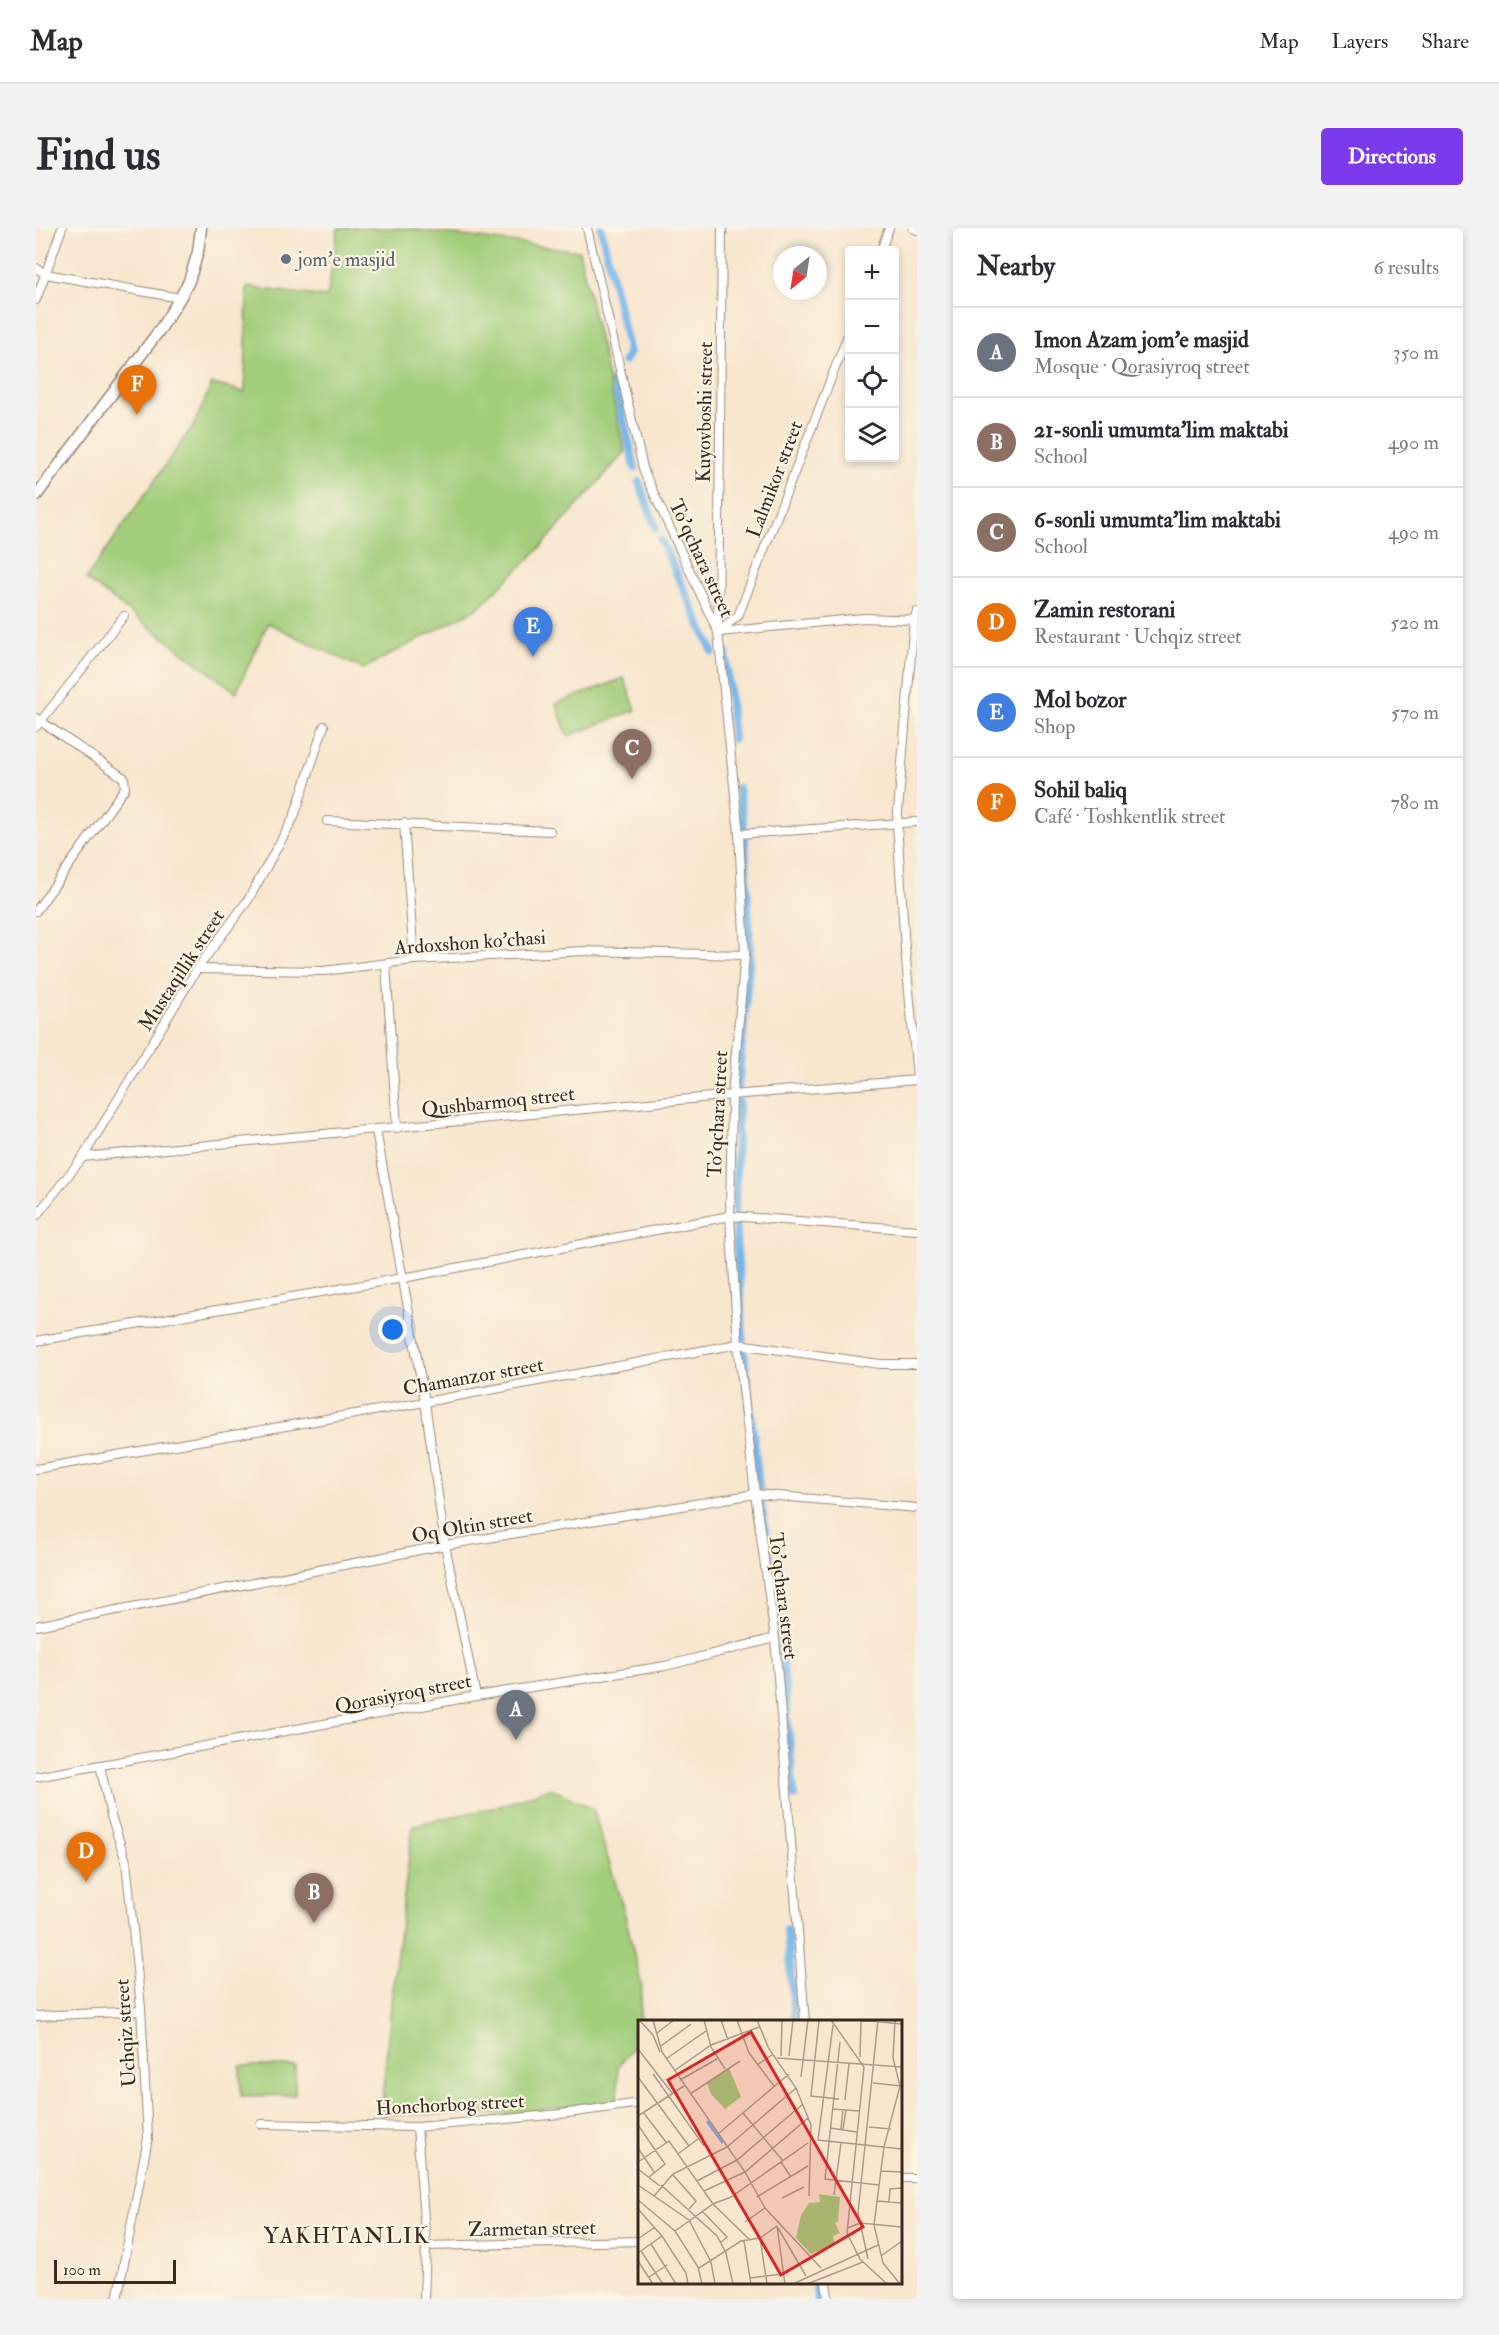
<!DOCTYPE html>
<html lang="en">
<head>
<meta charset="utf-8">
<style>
	body { margin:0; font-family:"IM FELL Double Pica",serif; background:#f2f2f3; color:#2b2b33 }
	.controls { position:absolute; right:18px; top:18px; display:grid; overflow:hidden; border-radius:6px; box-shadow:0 3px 9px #0003 }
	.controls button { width:54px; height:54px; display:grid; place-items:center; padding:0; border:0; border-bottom:2px solid #e1e1e2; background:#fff; color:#2b2b33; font:30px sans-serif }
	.compass { position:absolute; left:737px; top:18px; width:54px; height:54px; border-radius:50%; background:#fff; box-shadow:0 3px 9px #0003; rotate:210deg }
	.scale { position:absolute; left:18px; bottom:15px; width:122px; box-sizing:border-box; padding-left:6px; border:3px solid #3b2a1e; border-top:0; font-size:16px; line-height:21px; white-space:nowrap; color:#3b2a1e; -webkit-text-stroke:4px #fcf5e5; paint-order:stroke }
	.you { position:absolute; left:357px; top:1102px; width:21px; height:21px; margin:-15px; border:4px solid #fff; border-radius:50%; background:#1a73e8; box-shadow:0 0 0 9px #1a73e833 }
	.badge { display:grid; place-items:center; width:39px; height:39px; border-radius:50%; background:#7c3aed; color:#fff; font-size:20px; font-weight:700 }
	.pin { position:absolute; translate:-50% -50px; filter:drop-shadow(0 2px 3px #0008) }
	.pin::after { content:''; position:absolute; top:32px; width:21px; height:18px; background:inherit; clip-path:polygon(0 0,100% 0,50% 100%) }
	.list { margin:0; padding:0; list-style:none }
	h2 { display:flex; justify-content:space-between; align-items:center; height:78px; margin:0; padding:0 24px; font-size:26px }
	h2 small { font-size:20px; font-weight:400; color:#7c7c81 }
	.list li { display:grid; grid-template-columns:39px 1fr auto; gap:18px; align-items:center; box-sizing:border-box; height:90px; padding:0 24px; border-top:2px solid #e1e1e2 }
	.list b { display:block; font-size:22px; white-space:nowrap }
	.list p { margin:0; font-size:20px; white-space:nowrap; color:#7c7c81 }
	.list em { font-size:20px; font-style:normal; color:#7c7c81 }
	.icon { flex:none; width:33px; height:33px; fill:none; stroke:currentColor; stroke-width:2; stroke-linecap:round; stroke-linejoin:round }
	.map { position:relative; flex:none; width:881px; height:2071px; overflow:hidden; border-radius:6px }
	header { display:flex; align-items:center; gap:36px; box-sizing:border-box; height:84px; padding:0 30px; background:#fff; border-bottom:2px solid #e1e1e2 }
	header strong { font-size:28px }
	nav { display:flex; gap:33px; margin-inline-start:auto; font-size:21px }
	.intro { display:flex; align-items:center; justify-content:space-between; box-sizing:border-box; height:144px; padding:0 36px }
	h1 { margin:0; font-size:42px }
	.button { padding:15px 27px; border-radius:6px; background:#7c3aed; color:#fff; font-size:21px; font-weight:700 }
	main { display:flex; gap:36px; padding:0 36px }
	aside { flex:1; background:#fff; border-radius:6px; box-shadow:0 3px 9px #0003 }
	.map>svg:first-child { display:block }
	.green { fill:#a2ce7b; stroke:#6e7c4c; stroke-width:1.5 }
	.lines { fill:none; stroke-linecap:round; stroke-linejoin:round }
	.canal { stroke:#74b7ea; stroke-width:8 }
	.minor-casing { stroke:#9a8876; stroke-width:10 }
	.major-casing { stroke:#9a8876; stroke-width:13 }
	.minor { stroke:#fff; stroke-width:8 }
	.major { stroke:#fff; stroke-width:10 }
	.worship-dot { fill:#6b7280; stroke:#fcf5e5; stroke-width:2 }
	.labels { text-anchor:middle; stroke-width:4.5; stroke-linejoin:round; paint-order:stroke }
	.worship-label { font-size:20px; fill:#5b616d; stroke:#fcf5e5; text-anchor:start }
	.street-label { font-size:20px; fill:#3b2a1e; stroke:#fcf5e5 }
	.quarter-label { font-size:22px; letter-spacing:1.5px; fill:#3b2a1e; stroke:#fcf5e5 }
	.inset-river { fill:none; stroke:#74b7ea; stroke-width:3 }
	.inset-road { fill:none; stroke:#ac9b88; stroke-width:1.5 }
	.view { fill:#d62828; fill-opacity:0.15; stroke:#d62828; stroke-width:3 }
	.inset-edge { fill:none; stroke:#3b2a1e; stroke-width:3 }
</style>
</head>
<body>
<header>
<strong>Map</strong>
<nav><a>Map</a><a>Layers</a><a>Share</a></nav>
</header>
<div class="intro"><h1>Find us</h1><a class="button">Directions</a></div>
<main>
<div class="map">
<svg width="881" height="2071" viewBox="0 0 881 2071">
	<rect width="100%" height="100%" fill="#fcf5e5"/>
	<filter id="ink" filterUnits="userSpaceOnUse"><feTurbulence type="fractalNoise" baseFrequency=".0167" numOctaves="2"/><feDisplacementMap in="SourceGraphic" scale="12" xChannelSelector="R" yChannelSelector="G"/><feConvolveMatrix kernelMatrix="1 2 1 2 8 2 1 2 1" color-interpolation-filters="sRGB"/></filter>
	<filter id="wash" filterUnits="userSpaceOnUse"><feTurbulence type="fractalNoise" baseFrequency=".008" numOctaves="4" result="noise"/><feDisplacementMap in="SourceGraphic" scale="24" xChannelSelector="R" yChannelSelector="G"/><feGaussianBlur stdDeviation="1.35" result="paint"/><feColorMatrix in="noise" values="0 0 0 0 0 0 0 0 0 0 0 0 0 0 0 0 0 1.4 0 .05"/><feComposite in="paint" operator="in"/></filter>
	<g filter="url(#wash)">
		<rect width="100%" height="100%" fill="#f8e6ce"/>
		<!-- green -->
		<g class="green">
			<polygon points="302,0 367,0 543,23 589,224 505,319 442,380 327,441 232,395 200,464 50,351 153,203 155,203 176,156 209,164 211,59 291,69"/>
			<polygon points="588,450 600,482 532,508 520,476"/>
			<polygon points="515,1560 557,1581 589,1687 606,1760 601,1813 582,1839 582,1872 472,1886 345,1886 356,1765 377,1597 461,1579"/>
			<polygon points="204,1838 259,1838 259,1867 205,1868"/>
		</g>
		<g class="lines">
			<!-- canal -->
			<g class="canal">
				<polyline points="565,0 593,125 588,133"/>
				<polyline points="579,150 578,153 599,240"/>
				<polyline points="603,254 620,300"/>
				<polyline points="625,312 677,424"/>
				<polyline points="690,425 697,511"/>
				<polyline points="702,560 708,599"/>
				<polyline points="702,860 714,724 709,612"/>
				<polyline points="699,982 702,874"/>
				<polyline points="699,990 707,1110"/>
				<polyline points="708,1124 723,1260"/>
				<polyline points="725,1273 743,1391 758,1568"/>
				<polyline points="751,1701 759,1794"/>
				<polyline points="780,2054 781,2071"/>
			</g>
		</g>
	</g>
	<g filter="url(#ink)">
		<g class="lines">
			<defs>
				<g id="minor">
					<polyline points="551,0 608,244 682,404 703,606 709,727 696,867 694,988 702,1116 719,1266 739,1410 769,1794"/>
					<polyline points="877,0 881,2"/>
					<polyline points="845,22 853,0"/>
					<polyline points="0,40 10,46 144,70"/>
					<polyline points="0,72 26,0"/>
					<polyline points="881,384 878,391 861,595 869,721 881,848"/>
					<polyline points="682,401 686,0"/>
					<polyline points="682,404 702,388 814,102"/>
					<polyline points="683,404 828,390 881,392"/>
					<polyline points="0,490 88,550 89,560 0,683"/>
					<polyline points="0,499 88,388"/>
					<polyline points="291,593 514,603"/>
					<polyline points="368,595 378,732"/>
					<polyline points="703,606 881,594"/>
					<polyline points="350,737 361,900"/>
					<polyline points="161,741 287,743 378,732 548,723 709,727"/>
					<polyline points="340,902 389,1174 409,1317 440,1468"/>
					<polyline points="47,929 696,867 881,852"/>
					<polyline points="0,988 47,929 161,741 212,672 258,589 288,498"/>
					<polyline points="0,1113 367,1050 694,988 881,1002"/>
					<polyline points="0,1241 389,1174 702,1116 844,1136 881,1136"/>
					<polyline points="0,1398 409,1317 719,1266 881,1280"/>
					<polyline points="64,1537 75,1588 90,1633 105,1780 112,1910 81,2071"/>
					<polyline points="0,1549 440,1468 629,1438 739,1410"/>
					<polyline points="0,1788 105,1783"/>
					<polyline points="225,1896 381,1899 525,1886 604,1875"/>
					<polyline points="381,1899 390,2018 388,2071"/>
					<polyline points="864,1950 881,1950"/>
					<polyline points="390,2018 604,2013"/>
					<polyline points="790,2054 792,2071"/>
				</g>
				<polyline id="major" points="0,268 125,100 144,70 153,53 162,24 165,0"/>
			</defs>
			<!-- minor casing -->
			<use href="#minor" class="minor-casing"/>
			<!-- major casing -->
			<use href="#major" class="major-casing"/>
			<!-- minor -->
			<use href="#minor" class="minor"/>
			<!-- major -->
			<use href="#major" class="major"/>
		</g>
	</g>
	<!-- markers -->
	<circle class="worship-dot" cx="250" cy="31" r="6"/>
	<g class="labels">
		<!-- worship labels -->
		<g class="worship-label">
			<text x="262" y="38">jom'e masjid</text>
		</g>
		<!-- street labels -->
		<g class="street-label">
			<text transform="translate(668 184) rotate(-89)" y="7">Kuyovboshi street</text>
			<text transform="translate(738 251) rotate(-69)" y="7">Lalmikor street</text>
			<text transform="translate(666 330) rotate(65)" y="7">To'qchara street</text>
			<text transform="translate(434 714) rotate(-4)" y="7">Ardoxshon ko'chasi</text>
			<text transform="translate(145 742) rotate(-57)" y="7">Mustaqillik street</text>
			<text transform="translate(462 873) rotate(-6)" y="7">Qushbarmoq street</text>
			<text transform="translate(681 886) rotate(-87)" y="7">To'qchara street</text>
			<text transform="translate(437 1148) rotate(-10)" y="7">Chamanzor street</text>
			<text transform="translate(436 1297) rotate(-10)" y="7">Oq Oltin street</text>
			<text transform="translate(748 1368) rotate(83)" y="7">To'qchara street</text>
			<text transform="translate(367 1465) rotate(-11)" y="7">Qorasiyroq street</text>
			<text transform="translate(89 1805) rotate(-94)" y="7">Uchqiz street</text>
			<text transform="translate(414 1876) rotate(-3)" y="7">Honchorbog street</text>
			<text transform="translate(496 2000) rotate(-1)" y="7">Zarmetan street</text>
		</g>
		<!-- quarter labels -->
		<g class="quarter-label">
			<text x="311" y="2015">YAKHTANLIK</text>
		</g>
	</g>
	<!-- overview -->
	<g transform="translate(602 1792)">
		<rect width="264" height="264" fill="#f8e6ce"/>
		<path d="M91,48L103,77L87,89L73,74L69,63ZM181,174L202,177L200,202L197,203L202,213L195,216L197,224L173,234L158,218L163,195L171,183L182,182Z" fill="#a2ce7b"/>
		<path class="inset-river" d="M69,101L85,123"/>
		<path class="inset-road" d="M1,0L15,15L22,32M15,0L24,32L107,152L127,188L183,248M66,0L73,27L87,49M83,0L90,20M99,0L111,33L136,66M119,0L131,29L158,68L173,105L171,176M181,0L173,76L201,79M193,0L226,47L209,213L222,239L249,264M221,0L264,4M257,0L255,38L262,66L246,127L236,205L245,243L262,264M195,5L180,120L264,129M19,13L36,0M202,22L187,159L241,165M23,26L53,4M0,29L34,73M143,36L144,0M151,36L155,0M222,37L223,0M139,38L264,47M28,39L68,11M119,45L134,35M36,51L73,25L121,7M15,54L66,126M0,57L51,126M163,57L170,0M42,60L79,39M235,63L264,66M52,74L102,41M207,80L211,43M194,89L221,91M5,92L28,122M105,93L145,141M0,96L46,66M0,105L27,144L11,157M231,107L253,109M192,108L219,112M203,109L205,90M205,109L208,90M80,114L151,54M0,128L16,152M40,134L60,119M0,142L31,121L75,184L112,220M143,142L153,157M0,149L22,166M243,151L264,152M35,155L58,181L51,189M59,161L99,140L165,84M0,165L51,200L73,242L77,264M23,165L79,216L88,233L95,264M66,171L107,152L170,98M96,175L122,218L129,264M196,175L203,123M16,176L35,154L89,127L158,68M119,177L170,146M144,178L166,167M0,180L37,211L60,247L64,264M239,181L264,183M251,182L252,169L264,168M0,189L24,216L48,253L50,264M64,191L89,217L82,223M107,202L127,188M139,206L147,264M140,208L168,256M210,208L222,203L264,207M37,211L75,184L93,177L170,123M0,219L17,207M106,221L113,264M13,224L38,264M3,231L25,264M0,233L24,216M243,236L264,221M230,239L220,193L240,0M0,241L15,264M61,248L103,221L122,218L139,206M11,257L29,245M112,258L145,254M155,264L240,225M169,264L225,242"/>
		<path class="view" d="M113,12L225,207L143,255L30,60Z"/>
		<rect width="264" height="264" class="inset-edge"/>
	</g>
</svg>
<div class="controls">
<button>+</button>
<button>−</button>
<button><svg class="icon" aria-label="locate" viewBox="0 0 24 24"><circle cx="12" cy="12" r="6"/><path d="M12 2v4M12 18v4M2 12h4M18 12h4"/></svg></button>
<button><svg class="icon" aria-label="layers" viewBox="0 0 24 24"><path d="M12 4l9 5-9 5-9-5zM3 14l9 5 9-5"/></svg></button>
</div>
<svg class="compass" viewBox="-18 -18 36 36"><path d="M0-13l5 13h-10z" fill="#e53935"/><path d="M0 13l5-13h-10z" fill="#7c7c81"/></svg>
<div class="scale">100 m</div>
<div class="you"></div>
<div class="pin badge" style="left:480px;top:1512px;background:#6b7280">A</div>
<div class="pin badge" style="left:278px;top:1695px;background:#8d6e63">B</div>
<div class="pin badge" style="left:596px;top:551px;background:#8d6e63">C</div>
<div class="pin badge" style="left:50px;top:1654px;background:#e8710a">D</div>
<div class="pin badge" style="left:497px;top:429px;background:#3f7fe0">E</div>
<div class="pin badge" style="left:101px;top:187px;background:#e8710a">F</div>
</div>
<aside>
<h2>Nearby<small>6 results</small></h2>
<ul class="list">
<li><span class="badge" style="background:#6b7280">A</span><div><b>Imon Azam jom'e masjid</b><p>Mosque · Qorasiyroq street</p></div><em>350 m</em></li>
<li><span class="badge" style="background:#8d6e63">B</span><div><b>21-sonli umumta'lim maktabi</b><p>School</p></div><em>490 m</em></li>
<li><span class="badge" style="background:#8d6e63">C</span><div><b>6-sonli umumta'lim maktabi</b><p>School</p></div><em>490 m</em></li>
<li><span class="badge" style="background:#e8710a">D</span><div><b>Zamin restorani</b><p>Restaurant · Uchqiz street</p></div><em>520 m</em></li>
<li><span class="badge" style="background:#3f7fe0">E</span><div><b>Mol bozor</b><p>Shop</p></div><em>570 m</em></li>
<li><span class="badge" style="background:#e8710a">F</span><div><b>Sohil baliq</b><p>Café · Toshkentlik street</p></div><em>780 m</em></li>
</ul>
</aside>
</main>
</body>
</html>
